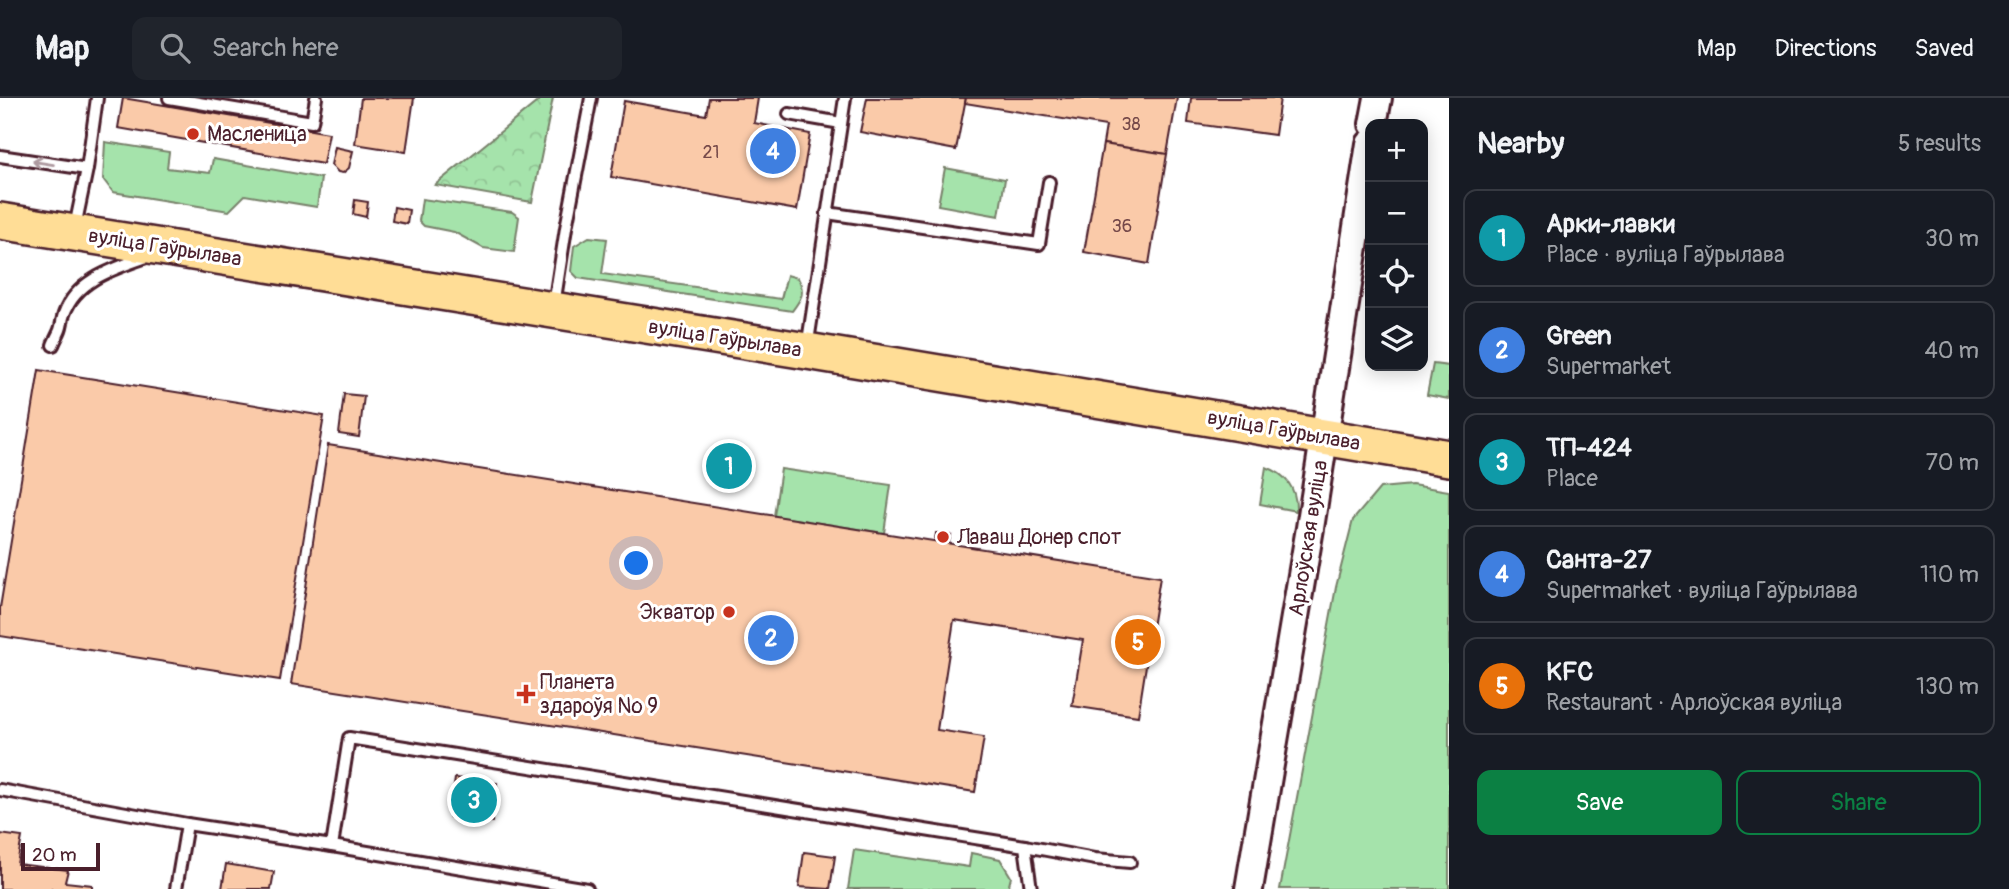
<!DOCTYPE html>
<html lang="en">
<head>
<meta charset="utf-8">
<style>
	body { margin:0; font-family:Pangolin,sans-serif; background:#20242c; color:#f1f3f6 }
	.controls { position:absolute; right:21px; top:21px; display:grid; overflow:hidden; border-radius:14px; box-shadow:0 4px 18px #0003 }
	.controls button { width:63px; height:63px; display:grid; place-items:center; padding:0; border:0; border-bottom:2px solid #363941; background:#171b24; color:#f1f3f6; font:35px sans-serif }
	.scale { position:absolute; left:21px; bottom:18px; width:79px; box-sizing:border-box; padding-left:7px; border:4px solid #4a1f2b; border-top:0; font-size:19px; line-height:24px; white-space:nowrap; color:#4a1f2b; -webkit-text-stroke:5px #fff; paint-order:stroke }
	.you { position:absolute; left:637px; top:466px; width:24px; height:24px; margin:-18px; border:5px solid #fff; border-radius:50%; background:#1a73e8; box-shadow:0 0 0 10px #1a73e833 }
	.badge { display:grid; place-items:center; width:46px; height:46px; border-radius:50%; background:#0b8043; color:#fff; font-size:23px; font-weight:700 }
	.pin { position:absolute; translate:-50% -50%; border:4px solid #fff; box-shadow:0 2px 7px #0006 }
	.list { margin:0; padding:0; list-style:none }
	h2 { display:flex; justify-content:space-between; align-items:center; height:91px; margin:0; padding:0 28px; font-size:30px }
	h2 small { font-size:23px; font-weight:400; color:#9ea1a6 }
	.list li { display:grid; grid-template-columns:46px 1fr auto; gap:21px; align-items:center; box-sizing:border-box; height:98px; margin:0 14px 14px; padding:0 14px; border:2px solid #363941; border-radius:14px }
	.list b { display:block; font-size:26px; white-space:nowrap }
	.list p { margin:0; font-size:23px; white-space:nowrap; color:#9ea1a6 }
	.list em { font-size:23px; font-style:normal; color:#9ea1a6 }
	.actions { display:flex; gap:14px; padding:21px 28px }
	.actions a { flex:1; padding:16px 0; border:2px solid #0b8043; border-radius:14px; text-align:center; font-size:24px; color:#0b8043 }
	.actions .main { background:#0b8043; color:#fff }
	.icon { flex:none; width:38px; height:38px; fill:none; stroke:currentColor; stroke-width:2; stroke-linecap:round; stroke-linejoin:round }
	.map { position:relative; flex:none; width:1449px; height:791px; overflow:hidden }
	header { display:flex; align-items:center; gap:42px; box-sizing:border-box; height:98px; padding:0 35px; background:#171b24; border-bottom:2px solid #363941 }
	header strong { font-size:33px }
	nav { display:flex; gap:38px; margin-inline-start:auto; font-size:24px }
	.search { width:490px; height:63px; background:#20242c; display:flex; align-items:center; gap:18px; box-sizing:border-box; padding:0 24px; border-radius:14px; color:#9ea1a6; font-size:26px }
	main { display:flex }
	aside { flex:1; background:#171b24 }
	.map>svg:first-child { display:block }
	.green { fill:#a5e3ab; stroke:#78816b; stroke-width:2 }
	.forest { fill:url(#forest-crowns); stroke:#78816b; stroke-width:2 }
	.building { fill:#facaa9; stroke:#4a1f2b; stroke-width:2 }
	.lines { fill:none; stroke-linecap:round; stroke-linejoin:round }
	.service-casing { stroke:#4a1f2b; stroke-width:16 }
	.tertiary-casing { stroke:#4a1f2b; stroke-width:32 }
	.primary-casing { stroke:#4a1f2b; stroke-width:40 }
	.service { stroke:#fff; stroke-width:10 }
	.tertiary { stroke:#fff; stroke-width:26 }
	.primary { stroke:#ffdd96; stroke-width:35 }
	.oneway { stroke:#ae9aa0 }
	.poi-dot { fill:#c8321e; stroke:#fff; stroke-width:2.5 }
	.labels { text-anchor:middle; stroke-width:6; stroke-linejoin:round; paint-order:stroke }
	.number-label { font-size:18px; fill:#764a4a }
	.poi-label { font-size:21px; fill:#4a1f2b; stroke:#fff; text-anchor:start }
	.street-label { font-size:21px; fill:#4a1f2b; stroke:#fff }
</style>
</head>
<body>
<header>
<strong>Map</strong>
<div class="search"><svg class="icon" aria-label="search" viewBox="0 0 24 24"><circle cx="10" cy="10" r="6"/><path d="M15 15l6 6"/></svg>Search here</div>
<nav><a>Map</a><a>Directions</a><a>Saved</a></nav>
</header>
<main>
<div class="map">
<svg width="1449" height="791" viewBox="0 0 1449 791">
	<defs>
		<pattern id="forest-crowns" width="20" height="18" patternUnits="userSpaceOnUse" patternTransform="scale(1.75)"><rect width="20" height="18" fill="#a5e3ab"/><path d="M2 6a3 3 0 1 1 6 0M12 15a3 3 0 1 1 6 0" fill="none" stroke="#90c293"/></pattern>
	</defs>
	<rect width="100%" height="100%" fill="#fff"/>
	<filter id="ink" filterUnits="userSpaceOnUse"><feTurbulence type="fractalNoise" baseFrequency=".0143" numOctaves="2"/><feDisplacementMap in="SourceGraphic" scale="14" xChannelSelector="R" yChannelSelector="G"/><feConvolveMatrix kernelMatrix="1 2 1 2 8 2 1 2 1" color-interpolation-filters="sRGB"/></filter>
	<g filter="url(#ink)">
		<!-- green -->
		<g class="green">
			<polygon points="105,44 169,54 167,70 210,75 213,61 321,80 317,109 245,97 229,113 113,94 103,81"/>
			<polygon points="945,70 1005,81 999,118 938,107"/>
			<polygon points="422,101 512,114 519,119 514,154 483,150 454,134 424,128 419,123"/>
			<path d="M589,139L607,141L602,176L781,201L787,177L798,180C806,195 801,201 792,213L578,180L571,173L574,148Z"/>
			<polygon points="1433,266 1449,268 1449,301 1427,297"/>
			<path d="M1266,369C1286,376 1297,391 1296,413L1260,406Z"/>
			<polygon points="781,371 891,387 884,435 774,418"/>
			<polygon points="1412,387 1449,393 1449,791 1280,791 1336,489 1353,422 1380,390"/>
			<polygon points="854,752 969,769 971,755 1000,761 1011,779 1008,791 848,791"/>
		</g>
		<!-- forest -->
		<polygon class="forest" points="542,0 553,0 532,104 435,87"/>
		<!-- building -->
		<g class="building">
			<polygon points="123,0 329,35 323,66 118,30"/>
			<polygon points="361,0 414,0 406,54 355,46"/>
			<polygon points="709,0 758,0 754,25 810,36 797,112 611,79 624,3 706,17"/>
			<polygon points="867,0 966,0 956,52 860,34"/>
			<polygon points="966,0 1177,0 1167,56 1103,46 1106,28 965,5"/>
			<polygon points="1191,0 1280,0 1275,37 1188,25"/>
			<polygon points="1103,46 1167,56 1149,166 1084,154"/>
			<polygon points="335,49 353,53 349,70 343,75 338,74 331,67"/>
			<polygon points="355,102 368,104 366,119 353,116"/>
			<polygon points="394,109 409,112 407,126 392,123"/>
			<polygon points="39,272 324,318 280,582 0,538 0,510"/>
			<polygon points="344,296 364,298 359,339 339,336"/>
			<polygon points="328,347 1160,479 1138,618 1072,608 1083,542 954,522 937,632 984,639 975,694 291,586"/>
			<polygon points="936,435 951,437 949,444 935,442"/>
			<polygon points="455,680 497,685 492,724 450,719"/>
			<polygon points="0,736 22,739 17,766 68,772 65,784 92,787 92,791 0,791"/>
			<polygon points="804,754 835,758 830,791 799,789"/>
			<polygon points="226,766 274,774 271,791 222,791"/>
		</g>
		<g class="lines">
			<defs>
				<g id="service">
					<polyline points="169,0 312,24 316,0"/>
					<polyline points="789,16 841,25"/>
					<polyline points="0,58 87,71"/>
					<polyline points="827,115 1039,146 1049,84"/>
					<polyline points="75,129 87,71 97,0"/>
					<polyline points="554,207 566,130 591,0"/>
					<path d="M53,247C55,242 58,237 60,232C62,227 62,221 64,216C77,180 117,170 149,158"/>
					<polyline points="807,250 845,0"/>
					<polyline points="0,692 187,726 332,748 587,791"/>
					<polyline points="332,748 349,640 1025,748 1031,791"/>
					<polyline points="1025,748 1095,761 1130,764"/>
					<polyline points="176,791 187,726"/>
				</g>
				<g id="tertiary">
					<polyline points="1373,26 1378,0"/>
					<polyline points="1249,791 1310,430 1370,46"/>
				</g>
				<polyline id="primary" points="0,123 807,253 1449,360"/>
			</defs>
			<!-- service casing -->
			<use href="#service" class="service-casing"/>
			<!-- tertiary casing -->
			<use href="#tertiary" class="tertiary-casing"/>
			<!-- primary casing -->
			<use href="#primary" class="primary-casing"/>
			<!-- service -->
			<use href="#service" class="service"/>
			<!-- tertiary -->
			<use href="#tertiary" class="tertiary"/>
			<!-- primary -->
			<use href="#primary" class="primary"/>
		</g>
		<!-- one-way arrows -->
		<defs><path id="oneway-shaft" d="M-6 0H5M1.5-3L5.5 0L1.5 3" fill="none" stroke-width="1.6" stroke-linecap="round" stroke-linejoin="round" transform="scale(1.75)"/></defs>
		<use class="oneway" href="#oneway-shaft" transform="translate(43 65) rotate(-171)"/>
	</g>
	<!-- markers -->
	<g class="poi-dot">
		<circle cx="193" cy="36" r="7"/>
		<circle cx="943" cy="439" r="7"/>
		<circle cx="729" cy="514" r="7"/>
		<path d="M522.5 585.5h7v7h7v7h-7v7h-7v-7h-7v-7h7z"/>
	</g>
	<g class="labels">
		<!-- number labels -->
		<g class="number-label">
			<text x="1131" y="32">38</text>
			<text x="711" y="60">21</text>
			<text x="1122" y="134">36</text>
		</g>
		<!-- poi labels -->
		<g class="poi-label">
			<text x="207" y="43">Масленица</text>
			<text x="957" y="446">Лаваш Донер спот</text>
			<text x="715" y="521" text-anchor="end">Экватор</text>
			<text x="540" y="591">Планета<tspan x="540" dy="24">здароўя № 9</tspan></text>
		</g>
		<!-- street labels -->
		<g class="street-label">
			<text transform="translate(165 149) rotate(9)" y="7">вуліца Гаўрылава</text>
			<text transform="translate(725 240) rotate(9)" y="7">вуліца Гаўрылава</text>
			<text transform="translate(1284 332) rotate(10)" y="7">вуліца Гаўрылава</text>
			<text transform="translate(1308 440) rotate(-81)" y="7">Арлоўская вуліца</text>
		</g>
	</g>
</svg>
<div class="controls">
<button>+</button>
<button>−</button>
<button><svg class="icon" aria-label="locate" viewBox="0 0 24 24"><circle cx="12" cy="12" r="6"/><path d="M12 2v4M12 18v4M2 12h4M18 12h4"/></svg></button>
<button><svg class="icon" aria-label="layers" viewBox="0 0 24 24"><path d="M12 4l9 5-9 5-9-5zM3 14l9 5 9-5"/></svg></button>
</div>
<div class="scale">20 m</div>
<div class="you"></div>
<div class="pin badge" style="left:729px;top:368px;background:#0f9aa8">1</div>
<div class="pin badge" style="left:771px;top:540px;background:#3f7fe0">2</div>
<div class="pin badge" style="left:474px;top:702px;background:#0f9aa8">3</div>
<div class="pin badge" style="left:773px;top:53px;background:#3f7fe0">4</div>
<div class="pin badge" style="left:1138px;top:544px;background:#e8710a">5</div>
</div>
<aside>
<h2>Nearby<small>5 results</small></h2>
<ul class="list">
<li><span class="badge" style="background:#0f9aa8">1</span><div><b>Арки-лавки</b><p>Place · вуліца Гаўрылава</p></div><em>30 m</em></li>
<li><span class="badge" style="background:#3f7fe0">2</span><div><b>Green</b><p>Supermarket</p></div><em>40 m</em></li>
<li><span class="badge" style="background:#0f9aa8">3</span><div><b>ТП-424</b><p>Place</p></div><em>70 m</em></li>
<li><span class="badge" style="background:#3f7fe0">4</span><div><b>Санта-27</b><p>Supermarket · вуліца Гаўрылава</p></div><em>110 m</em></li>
<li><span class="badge" style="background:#e8710a">5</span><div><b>KFC</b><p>Restaurant · Арлоўская вуліца</p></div><em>130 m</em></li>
</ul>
<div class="actions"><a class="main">Save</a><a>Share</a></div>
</aside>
</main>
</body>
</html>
